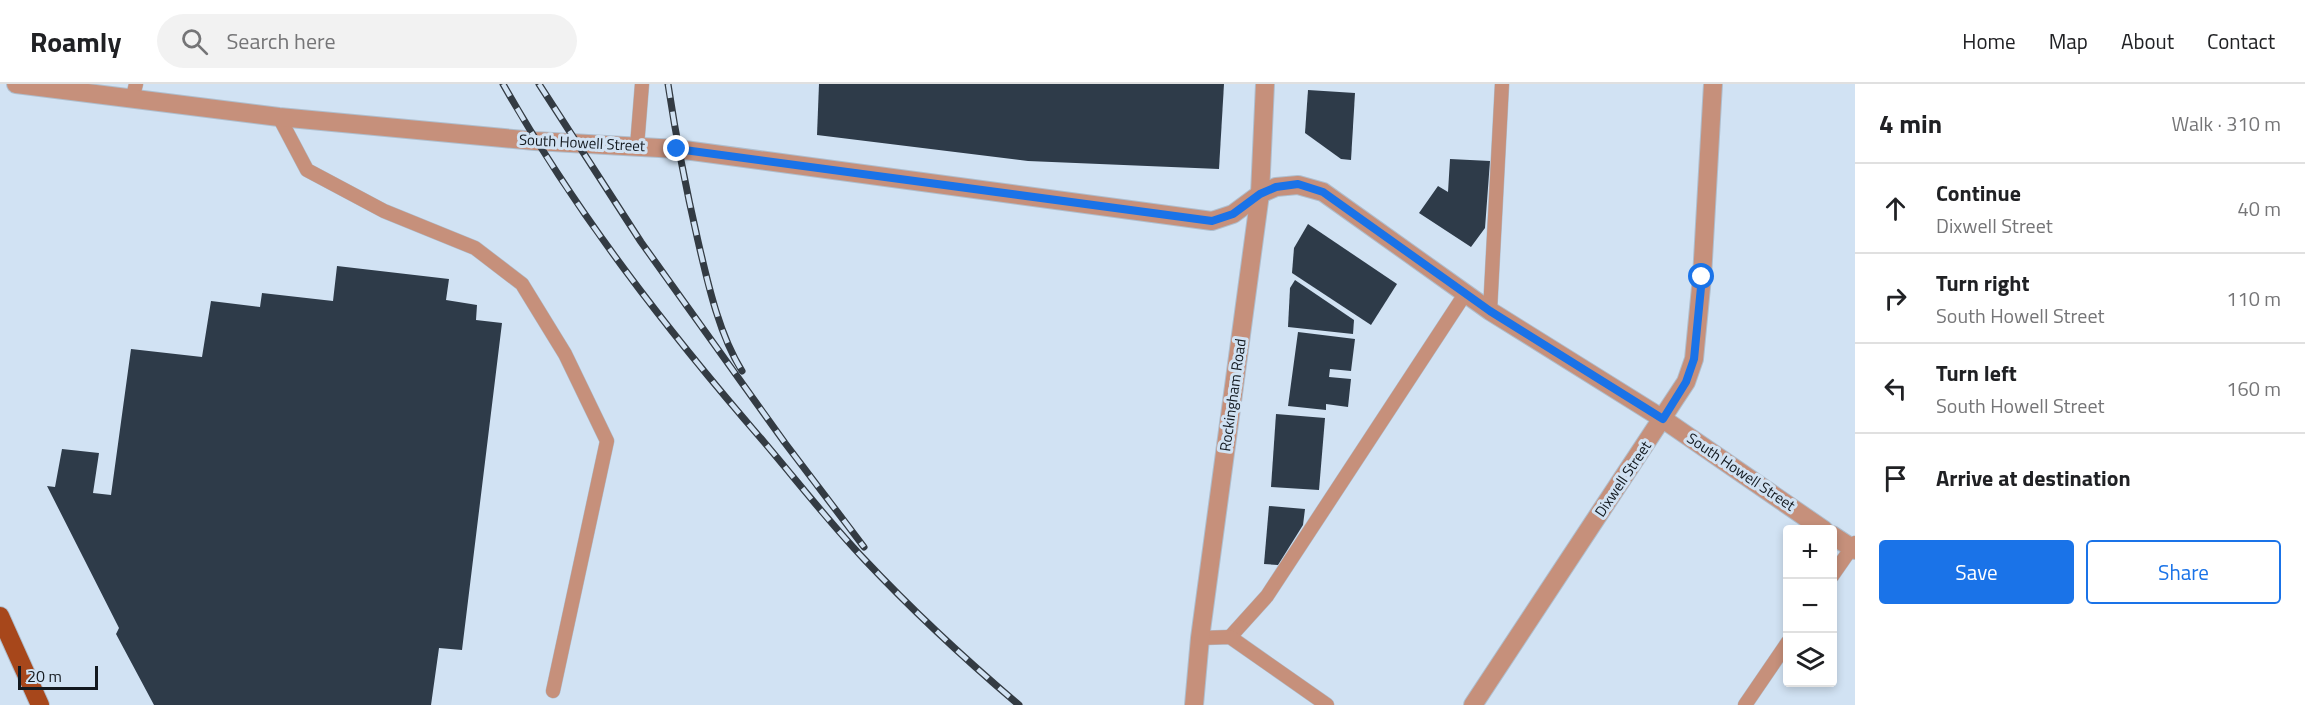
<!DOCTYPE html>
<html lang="en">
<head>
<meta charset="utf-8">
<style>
	body { margin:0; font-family:"Titillium Web",sans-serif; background:#f2f2f2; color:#202124 }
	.controls { position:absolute; right:18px; bottom:18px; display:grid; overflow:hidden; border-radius:6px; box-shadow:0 3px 9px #0003 }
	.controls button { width:54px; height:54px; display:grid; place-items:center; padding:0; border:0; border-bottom:2px solid #e0e0e0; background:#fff; color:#202124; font:30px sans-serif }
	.scale { position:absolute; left:18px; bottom:15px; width:80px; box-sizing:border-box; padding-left:6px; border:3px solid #13191f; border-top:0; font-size:16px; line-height:21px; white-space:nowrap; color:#13191f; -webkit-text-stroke:4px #d1e2f3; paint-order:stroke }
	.stop { position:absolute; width:18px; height:18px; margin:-14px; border:4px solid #1a73e8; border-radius:50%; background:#fff }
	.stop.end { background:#1a73e8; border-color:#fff; box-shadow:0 2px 6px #0008 }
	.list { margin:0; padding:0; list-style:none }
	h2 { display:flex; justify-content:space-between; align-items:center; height:78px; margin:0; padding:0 24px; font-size:26px }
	h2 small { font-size:20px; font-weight:400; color:#757577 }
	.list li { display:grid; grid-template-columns:39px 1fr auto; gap:18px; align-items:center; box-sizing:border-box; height:90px; padding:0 24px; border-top:2px solid #e0e0e0 }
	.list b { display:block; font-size:22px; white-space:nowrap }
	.list p { margin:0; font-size:20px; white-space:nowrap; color:#757577 }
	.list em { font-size:20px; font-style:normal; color:#757577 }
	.actions { display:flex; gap:12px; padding:18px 24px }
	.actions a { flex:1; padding:14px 0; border:2px solid #1a73e8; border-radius:6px; text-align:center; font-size:21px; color:#1a73e8 }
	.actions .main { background:#1a73e8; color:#fff }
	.icon { flex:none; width:33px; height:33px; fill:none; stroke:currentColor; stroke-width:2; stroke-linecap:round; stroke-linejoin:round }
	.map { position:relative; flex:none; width:1855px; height:621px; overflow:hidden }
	header { display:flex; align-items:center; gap:36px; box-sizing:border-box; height:84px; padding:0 30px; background:#fff; border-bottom:2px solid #e0e0e0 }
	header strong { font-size:28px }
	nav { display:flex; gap:33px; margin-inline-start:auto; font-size:21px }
	.search { width:420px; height:54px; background:#f2f2f2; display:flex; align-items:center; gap:15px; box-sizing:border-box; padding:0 21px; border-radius:33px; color:#757577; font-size:22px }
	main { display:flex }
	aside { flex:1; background:#fff }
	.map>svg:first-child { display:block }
	.building { fill:#2e3b49 }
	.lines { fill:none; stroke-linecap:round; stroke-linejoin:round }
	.service-casing { stroke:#afbecd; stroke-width:15 }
	.minor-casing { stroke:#afbecd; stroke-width:20 }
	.tertiary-casing { stroke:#afbecd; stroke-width:20 }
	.primary-casing { stroke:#afbecd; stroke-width:20 }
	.service { stroke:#c6907b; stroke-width:14 }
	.minor { stroke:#c6907b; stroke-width:18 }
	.tertiary { stroke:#c6907b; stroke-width:18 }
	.primary { stroke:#a7471b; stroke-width:18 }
	.rail-casing { stroke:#333b43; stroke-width:7 }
	.rail { stroke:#d1e2f3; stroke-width:4.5; stroke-dasharray:14; stroke-linecap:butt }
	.route { stroke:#1a73e8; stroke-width:8 }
	.labels { text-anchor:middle; stroke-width:6; stroke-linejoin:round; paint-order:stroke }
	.street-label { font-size:15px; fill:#13191f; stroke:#d1e2f3 }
</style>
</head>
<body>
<header>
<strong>Roamly</strong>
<div class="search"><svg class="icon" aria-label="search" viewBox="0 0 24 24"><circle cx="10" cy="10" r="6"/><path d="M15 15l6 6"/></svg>Search here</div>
<nav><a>Home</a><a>Map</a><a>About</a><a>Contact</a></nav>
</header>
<main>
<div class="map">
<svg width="1855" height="621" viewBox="0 0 1855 621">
	<rect width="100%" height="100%" fill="#d1e2f3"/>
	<!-- building -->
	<g class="building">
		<polygon points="819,0 1224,0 1219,85 1028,77 817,51"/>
		<polygon points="1308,6 1355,9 1351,76 1341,75 1305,49"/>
		<polygon points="1450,75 1490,77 1485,144 1471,163 1419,129 1438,102 1448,108"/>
		<polygon points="1308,140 1397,200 1371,241 1292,189 1294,164"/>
		<polygon points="337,182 449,195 446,216 477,221 476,236 502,239 462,566 439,564 431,621 154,621 116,550 119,544 47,402 55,403 62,365 99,369 93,409 111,411 131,265 202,273 211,217 260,223 262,209 333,217"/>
		<polygon points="1295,196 1354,236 1353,250 1288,243 1290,204"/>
		<polygon points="1298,248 1355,255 1351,287 1330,285 1329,293 1351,295 1348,323 1326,320 1326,326 1288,322"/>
		<polygon points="1276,330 1325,334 1319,406 1271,403"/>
		<polygon points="1269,422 1305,425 1303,441 1278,481 1264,480"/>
	</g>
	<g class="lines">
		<defs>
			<g id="service">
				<polyline points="132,16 136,0"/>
				<polyline points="279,33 307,86 384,127 475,164 522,200 565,270 607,357 553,607"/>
				<polyline points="637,62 642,0"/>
				<polyline points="1490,227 1502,0"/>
				<polyline points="1832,492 1855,459"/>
				<polyline points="1230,553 1267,512 1465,210"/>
				<polyline points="1200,554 1230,553 1327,621"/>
				<polyline points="1745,621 1788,558"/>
			</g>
			<g id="minor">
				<polyline points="16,0 279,33 535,57 677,65 1212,137 1233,130 1260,110 1276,103 1298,101 1323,108 1490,227 1663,335 1824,446"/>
				<polyline points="1832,451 1855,466"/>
				<polyline points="1473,621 1686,298 1694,275 1702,193 1713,0"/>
			</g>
			<polyline id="tertiary" points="1194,621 1200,554 1260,110 1265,0"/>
			<polyline id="primary" points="0,532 40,621"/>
		</defs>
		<!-- service casing -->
		<use href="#service" class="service-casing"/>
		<!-- minor casing -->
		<use href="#minor" class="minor-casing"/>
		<!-- tertiary casing -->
		<use href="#tertiary" class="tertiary-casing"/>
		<!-- primary casing -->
		<use href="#primary" class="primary-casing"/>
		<!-- service -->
		<use href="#service" class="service"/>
		<!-- minor -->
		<use href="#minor" class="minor"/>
		<!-- tertiary -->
		<use href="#tertiary" class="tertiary"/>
		<!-- primary -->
		<use href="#primary" class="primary"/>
		<defs>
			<g id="rail">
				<path d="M503,0C576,129 667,246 764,358C797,397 829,438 864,475C912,526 966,576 1019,621"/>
				<polyline points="539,0 641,158 785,359 864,463"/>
				<path d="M668,0C676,53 686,105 698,157C708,200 719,250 742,287"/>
			</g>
		</defs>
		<!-- rail casing -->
		<use href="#rail" class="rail-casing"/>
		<!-- rail -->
		<use href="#rail" class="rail"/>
	</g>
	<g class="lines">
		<!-- route -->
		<polyline class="route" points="677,65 1212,137 1233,130 1260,110 1276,103 1298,100 1323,108 1490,227 1663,335 1686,298 1694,275 1702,193"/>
	</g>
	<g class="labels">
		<!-- street labels -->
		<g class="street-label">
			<text transform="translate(582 59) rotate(3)" y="5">South Howell Street</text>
			<text transform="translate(1233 311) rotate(-82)" y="5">Rockingham Road</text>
			<text transform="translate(1741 388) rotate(34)" y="5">South Howell Street</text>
			<text transform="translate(1623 395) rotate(-56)" y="5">Dixwell Street</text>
		</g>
	</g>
</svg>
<div class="controls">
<button>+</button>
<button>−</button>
<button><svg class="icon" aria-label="layers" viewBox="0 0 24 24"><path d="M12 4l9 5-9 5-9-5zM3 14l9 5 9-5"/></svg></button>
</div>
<div class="scale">20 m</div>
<div class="stop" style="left:1702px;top:193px"></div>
<div class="stop end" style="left:677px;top:65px"></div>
</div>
<aside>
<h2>4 min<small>Walk · 310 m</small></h2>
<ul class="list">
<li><svg class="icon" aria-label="ahead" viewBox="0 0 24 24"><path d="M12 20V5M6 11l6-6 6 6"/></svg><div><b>Continue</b><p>Dixwell Street</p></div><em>40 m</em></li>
<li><svg class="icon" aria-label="right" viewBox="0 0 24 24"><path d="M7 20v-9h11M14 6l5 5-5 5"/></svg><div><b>Turn right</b><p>South Howell Street</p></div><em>110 m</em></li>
<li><svg class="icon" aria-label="left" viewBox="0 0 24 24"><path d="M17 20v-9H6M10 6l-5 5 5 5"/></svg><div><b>Turn left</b><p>South Howell Street</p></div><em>160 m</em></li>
<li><svg class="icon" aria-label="arrive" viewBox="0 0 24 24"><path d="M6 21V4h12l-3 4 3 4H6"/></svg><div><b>Arrive at destination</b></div></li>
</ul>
<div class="actions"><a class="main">Save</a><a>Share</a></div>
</aside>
</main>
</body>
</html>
